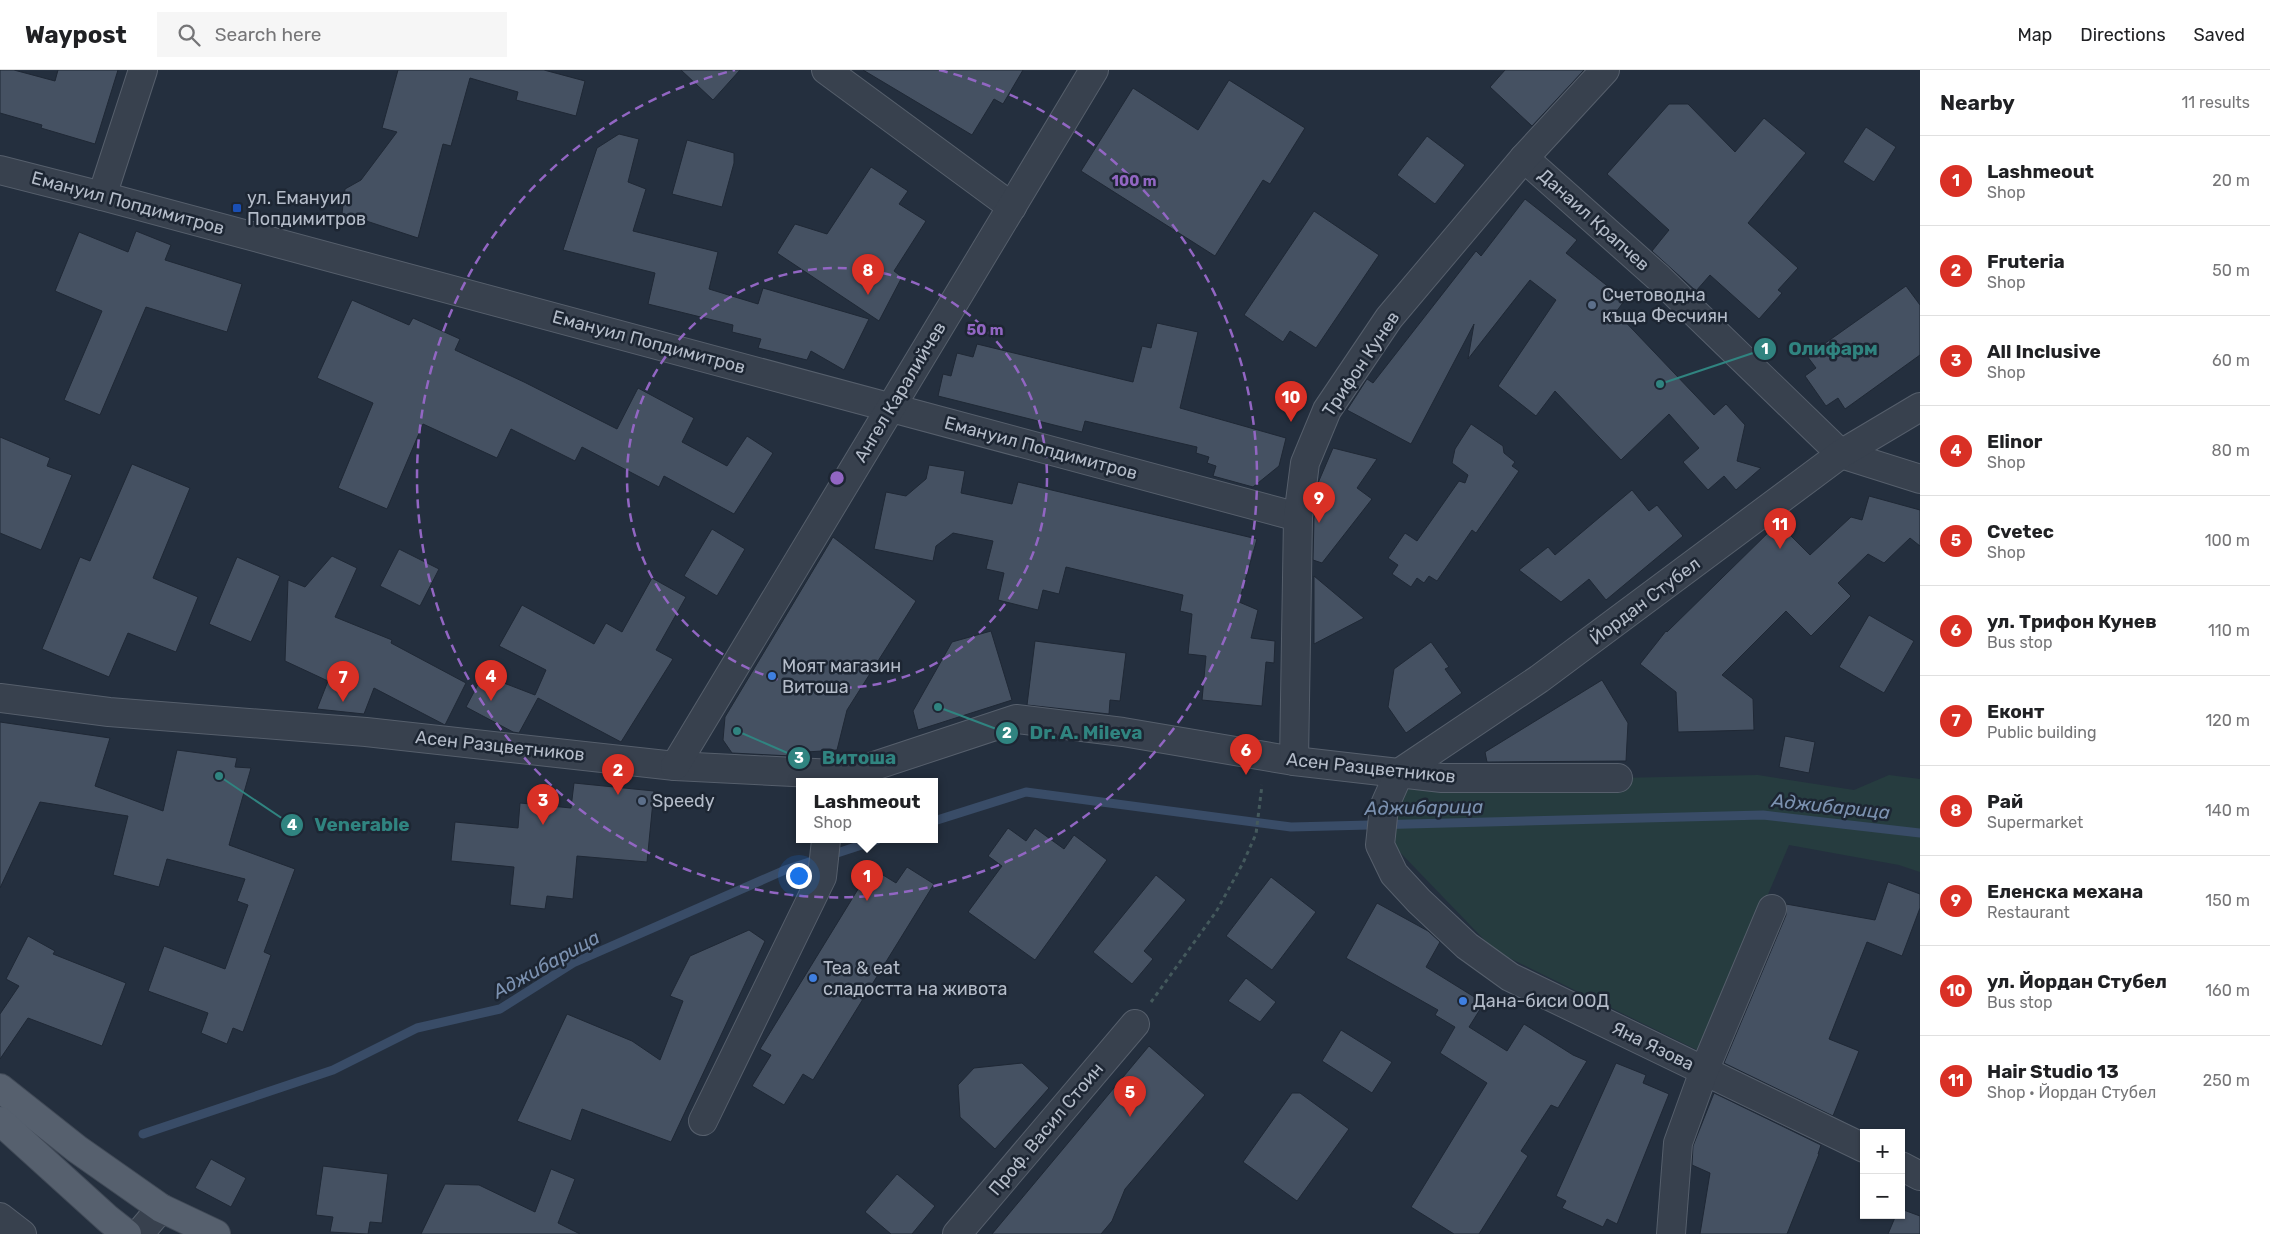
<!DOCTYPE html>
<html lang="en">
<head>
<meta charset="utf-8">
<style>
	body { margin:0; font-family:Rubik,sans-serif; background:#f6f6f6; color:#202124 }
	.controls { position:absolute; right:15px; bottom:15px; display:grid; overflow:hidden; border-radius:0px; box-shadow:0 1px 4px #0004 }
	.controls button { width:45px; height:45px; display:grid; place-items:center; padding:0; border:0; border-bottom:1px solid #e0e0e0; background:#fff; color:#202124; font:25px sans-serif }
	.you { position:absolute; left:798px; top:805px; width:18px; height:18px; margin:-12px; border:4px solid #fff; border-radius:50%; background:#1a73e8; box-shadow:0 0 0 8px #1a73e833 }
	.badge { display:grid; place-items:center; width:32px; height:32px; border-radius:50%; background:#d93025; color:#fff; font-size:16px; font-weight:700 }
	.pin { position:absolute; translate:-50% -41px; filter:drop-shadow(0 1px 2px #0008) }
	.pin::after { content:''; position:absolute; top:26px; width:18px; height:15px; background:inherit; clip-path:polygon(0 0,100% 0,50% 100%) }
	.popup { position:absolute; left:796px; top:708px; width:142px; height:65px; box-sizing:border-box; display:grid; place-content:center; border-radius:0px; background:#fff; filter:drop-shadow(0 1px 4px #0005); font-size:16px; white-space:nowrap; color:#757577 }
	.popup b { font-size:19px; color:#202124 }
	.popup::after { content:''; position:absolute; left:50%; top:100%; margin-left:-10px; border:10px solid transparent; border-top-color:#fff }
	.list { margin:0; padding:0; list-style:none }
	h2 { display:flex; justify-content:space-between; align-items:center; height:65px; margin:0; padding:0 20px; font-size:21px }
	h2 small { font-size:16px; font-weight:400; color:#757577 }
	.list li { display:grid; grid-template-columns:32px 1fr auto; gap:15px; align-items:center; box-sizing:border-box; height:90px; padding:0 20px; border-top:1px solid #e0e0e0 }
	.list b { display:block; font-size:19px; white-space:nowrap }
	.list p { margin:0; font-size:16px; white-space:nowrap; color:#757577 }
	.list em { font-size:16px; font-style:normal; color:#757577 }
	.icon { flex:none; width:28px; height:28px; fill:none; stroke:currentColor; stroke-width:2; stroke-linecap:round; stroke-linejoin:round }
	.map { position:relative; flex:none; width:1920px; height:1164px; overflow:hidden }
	header { display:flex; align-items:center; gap:30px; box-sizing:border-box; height:70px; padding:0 25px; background:#fff; border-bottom:1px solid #e0e0e0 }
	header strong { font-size:24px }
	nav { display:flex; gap:28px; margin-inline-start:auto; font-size:18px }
	.search { width:350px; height:45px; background:#f6f6f6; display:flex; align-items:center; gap:12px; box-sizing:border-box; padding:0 18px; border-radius:0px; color:#757577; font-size:19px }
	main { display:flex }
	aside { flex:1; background:#fff }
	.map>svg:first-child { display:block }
	.green { fill:#263c3f }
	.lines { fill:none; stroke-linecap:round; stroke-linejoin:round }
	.stream { stroke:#394c67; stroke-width:9 }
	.building { fill:#455162; stroke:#1f2835 }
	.minor-casing { stroke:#565f6c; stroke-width:30 }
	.major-casing { stroke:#414a57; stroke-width:30 }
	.path { stroke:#44595c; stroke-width:3; stroke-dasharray:4 4; stroke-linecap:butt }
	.minor { stroke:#38414e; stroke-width:28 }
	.major { stroke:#56606e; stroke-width:28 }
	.ring { fill:none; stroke:#9266c3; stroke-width:2.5; stroke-dasharray:9 6 }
	.transit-dot { fill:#1a4fb4; stroke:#1d2633; stroke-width:2 }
	.service-dot { fill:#5c6f8a; stroke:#1d2633; stroke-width:2 }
	.shop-dot { fill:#3f7fe0; stroke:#1d2633; stroke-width:2 }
	.labels { text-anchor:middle; stroke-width:5; stroke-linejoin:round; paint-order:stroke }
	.poi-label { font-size:18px; fill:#b4bcc9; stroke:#1d2633; text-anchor:start }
	.street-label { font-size:18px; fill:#b4bcc9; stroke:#1d2633 }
	.water-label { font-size:19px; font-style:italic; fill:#7c92b1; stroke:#1d2633 }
	.centre { fill:#9266c3; stroke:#1d2633; stroke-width:2.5 }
	.ring-label { font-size:15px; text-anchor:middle; font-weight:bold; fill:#9266c3; stroke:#1d2633; stroke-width:5; stroke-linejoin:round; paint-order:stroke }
	.leader { fill:none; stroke:#308480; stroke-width:2 }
	.callout-dot { fill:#308480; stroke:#1d2633; stroke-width:2 }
	.mark-label { font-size:15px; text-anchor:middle; font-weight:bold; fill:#fff }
	.callout-label { font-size:19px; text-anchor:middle; font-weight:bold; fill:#308480; stroke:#1d2633; stroke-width:5; stroke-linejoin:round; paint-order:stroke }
</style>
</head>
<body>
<header>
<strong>Waypost</strong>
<div class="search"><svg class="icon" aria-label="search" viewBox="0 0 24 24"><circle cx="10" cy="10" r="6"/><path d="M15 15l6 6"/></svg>Search here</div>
<nav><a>Map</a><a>Directions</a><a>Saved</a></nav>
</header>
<main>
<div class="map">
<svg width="1920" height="1164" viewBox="0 0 1920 1164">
	<rect width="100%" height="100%" fill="#242f3e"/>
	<!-- green -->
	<polygon class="green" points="1399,703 1618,708 1758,705 1854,720 1889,705 1920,709 1920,802 1899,795 1789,775 1701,982 1495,881 1392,774"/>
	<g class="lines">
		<!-- stream -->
		<g class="stream">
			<polyline points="934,751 1026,722 1291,757 1763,745 1920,763"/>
			<polyline points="143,1064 333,1000 417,958 500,939 573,893 785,800 877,770"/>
		</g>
	</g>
	<!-- building -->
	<g class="building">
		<polygon points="0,0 14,0 55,11 58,0 118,0 95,74 41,58 42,55 0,43"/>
		<polygon points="398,0 544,0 585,11 576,46 516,30 518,22 470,8 451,76 443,74 418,168 342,143 345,119 361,110 397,62 382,58"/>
		<polygon points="681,0 740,0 713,30"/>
		<polygon points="863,0 1023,0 1003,34 994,29 972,65"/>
		<polygon points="1505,0 1584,0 1532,56 1490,17"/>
		<polygon points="1229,10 1305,58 1270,114 1263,110 1215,186 1081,101 1133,18 1198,60"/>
		<polygon points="1669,34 1688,34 1735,82 1764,48 1806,83 1748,153 1798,198 1778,220 1782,223 1759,249 1710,205 1696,221 1652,181 1669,160 1607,104"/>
		<polygon points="1866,57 1896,77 1874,112 1843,92"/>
		<polygon points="619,64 639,69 628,112 646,119 633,161 718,182 709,219 758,234 763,218 869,249 844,300 811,281 807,290 758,278 761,269 732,262 733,255 648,234 655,203 563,180 597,78"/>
		<polygon points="1427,66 1465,95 1435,134 1397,105"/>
		<polygon points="687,70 734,83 734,93 722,137 672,124"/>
		<polygon points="871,97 908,121 899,134 926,151 894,201 902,207 879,251 777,183 795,154 827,164"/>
		<polygon points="1525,129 1577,170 1566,183 1625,230 1616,242 1714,345 1726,334 1745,355 1737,391 1761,398 1736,420 1724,406 1708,420 1683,392 1699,378 1669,344 1621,390 1555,321 1536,346 1498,316 1556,230 1530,210 1468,289 1474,254 1411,374 1347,340 1367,309 1373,313 1476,181 1481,186"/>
		<polygon points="1314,141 1379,185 1316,278 1290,261 1283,272 1244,245"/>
		<polygon points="136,161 171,175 165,190 242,214 227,262 146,237 100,345 64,330 102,241 55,221 79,162 128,182"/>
		<polygon points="1906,216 1920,235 1920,285 1845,339 1838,328 1826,336 1805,306 1816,298 1807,286"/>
		<polygon points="352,230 409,255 413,248 460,269 455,280 524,312 617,359 638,318 694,348 682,372 727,396 747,366 773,383 734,444 664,406 659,417 582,377 575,391 511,359 497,388 423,354 387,439 338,418 373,333 317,308"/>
		<polygon points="1157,253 1198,262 1180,338 1286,368 1279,396 1253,417 1213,406 1216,396 1207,393 1209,387 1196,383 1197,377 1085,351 1082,362 938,326 943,304 951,306 957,283 973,287 977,274 1133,312 1142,276 1151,278"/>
		<polygon points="1471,354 1503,376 1504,383 1515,392 1512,396 1519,401 1476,463 1472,460 1437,511 1429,506 1424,513 1417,508 1411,517 1392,504 1398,495 1388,488 1405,463 1417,471 1459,411 1465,413 1468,405 1452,393 1455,379"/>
		<polygon points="0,367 50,388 47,396 72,405 41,480 0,463"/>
		<polygon points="1333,378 1377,389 1357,418 1372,429 1322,493 1313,490 1314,448 1318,413"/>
		<polygon points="132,394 190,418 153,508 198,527 176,582 128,563 109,607 42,579 80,487 90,491"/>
		<polygon points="929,395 965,401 961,423 1012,434 1018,412 1257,469 1239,532 1258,540 1251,568 1275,571 1274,593 1266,592 1262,636 1202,630 1206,586 1188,584 1192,544 1180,541 1183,525 1066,497 1059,524 1043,520 1038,540 998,530 1004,503 986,499 993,471 953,463 936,476 933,491 874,479 886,422 906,426 926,409"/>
		<polygon points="1632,420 1649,441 1657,435 1683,466 1606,530 1589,509 1561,532 1519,500 1548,477 1555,485"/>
		<polygon points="1869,426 1920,440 1920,476 1910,468 1884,493 1868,484 1838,513 1851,526 1811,566 1786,541 1722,605 1753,629 1754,660 1678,662 1676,622 1640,594 1666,561 1667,562 1778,453 1810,485 1851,447 1862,450"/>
		<polygon points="712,459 745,479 717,526 684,506"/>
		<polygon points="833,467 916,531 847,640 837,680 791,683 791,686 732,683 723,670 725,647"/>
		<polygon points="399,479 439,499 420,536 380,516"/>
		<polygon points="332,486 357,498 335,547 392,570 391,573 466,613 445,655 374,618 364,644 317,639 328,611 285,591 288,510 305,517"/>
		<polygon points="237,487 280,506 251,572 209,554"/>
		<polygon points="1314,506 1364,548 1314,574"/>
		<polygon points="652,508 686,527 656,580 673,589 621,672 538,628 519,663 513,662 466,637 483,605 535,625 546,600 499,576 522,535 594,574 606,553 622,562"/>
		<polygon points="1869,545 1914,571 1884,623 1839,597"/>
		<polygon points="991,561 1012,630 918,660 913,641 952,572"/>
		<polygon points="1035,571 1126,583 1120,631 1110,630 1109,644 1027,635"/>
		<polygon points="1431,572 1449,597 1445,599 1462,623 1406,663 1388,637 1394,599"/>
		<polygon points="1602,610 1628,653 1626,691 1487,692 1485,682"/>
		<polygon points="0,652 110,668 95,716 163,741 177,680 237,688 235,697 251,698 229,775 295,799 264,882 271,885 243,962 233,958 227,974 201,963 208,943 148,921 164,876 225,899 248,835 237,831 245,809 167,789 159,817 113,805 128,746 40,732 0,818"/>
		<polygon points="1785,666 1815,672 1809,703 1779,697"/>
		<polygon points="574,713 654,721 647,792 577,786 573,829 547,826 545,839 510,835 514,797 451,791 455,752 518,758 520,733 571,738"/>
		<polygon points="1008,758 1026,771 1035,758 1064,779 1074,765 1107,790 1035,890 968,842 1002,796 988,786"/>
		<polygon points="907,797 934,814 813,1010 803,1004 784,1035 752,1016 771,985 760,979 863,811 874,819 883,805 896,813"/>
		<polygon points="1156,805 1186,830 1144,881 1153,889 1132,914 1093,882"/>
		<polygon points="1271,807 1316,842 1272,900 1226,866"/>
		<polygon points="1888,812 1920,824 1920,838 1902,886 1867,872 1829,969 1859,981 1833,1046 1724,993 1786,845 1786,834 1875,850"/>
		<polygon points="1377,833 1428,861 1440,872 1426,897 1484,933 1469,957 1507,981 1524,954 1573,985 1587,991 1558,1038 1551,1035 1521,1081 1528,1086 1479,1164 1454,1164 1411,1137 1487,1013 1440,983 1455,957 1435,945 1438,940 1346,888"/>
		<polygon points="749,860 765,871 671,1072 582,1039 571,1071 517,1051 567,944 632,971 660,990 683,931 670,926 690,886"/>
		<polygon points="28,866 55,881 53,884 126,913 102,976 28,948 0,989 0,944 19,916 6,909"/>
		<polygon points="1246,908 1276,932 1260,952 1228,931"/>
		<polygon points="1341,960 1392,992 1372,1023 1322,991"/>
		<polygon points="1149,976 1205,1025 1125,1119 1112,1151 1101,1164 992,1164"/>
		<polygon points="1022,993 1049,1018 995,1079 960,1047 958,1015 974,998"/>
		<polygon points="1616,993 1646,1005 1643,1013 1669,1024 1617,1154 1607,1149 1603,1157 1562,1138 1566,1131 1556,1126"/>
		<polygon points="1292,1023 1300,1023 1349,1059 1297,1131 1243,1092"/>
		<polygon points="1714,1023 1821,1075 1818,1084 1819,1084 1787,1164 1700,1164 1710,1103 1692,1095 1693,1076"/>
		<polygon points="211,1089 246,1108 231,1137 195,1118"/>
		<polygon points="323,1096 388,1104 382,1153 370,1152 368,1164 330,1162 333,1147 316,1145"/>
		<polygon points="551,1099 575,1109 558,1153 580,1164 421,1164 445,1114 479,1115 535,1142"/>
		<polygon points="897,1104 935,1136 912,1164 891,1164 865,1142"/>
		<polygon points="1901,1139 1920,1146 1920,1164 1888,1164 1896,1145 1901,1145"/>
	</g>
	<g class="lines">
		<defs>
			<g id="minor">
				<polyline points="826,0 1012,137"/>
				<polyline points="1524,88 1659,208 1841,384 1920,409"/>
				<polyline points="0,100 102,126 1298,447"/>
				<polyline points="102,126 143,0"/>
				<polyline points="0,628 109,642 366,662 675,696 834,704 868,698 1016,649 1123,662 1294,691 1442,708 1618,708"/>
				<polyline points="1294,691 1298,447 1305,393 1327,340 1389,248 1524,88 1605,0"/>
				<polyline points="675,696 1094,0"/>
				<polyline points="703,1051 822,807 826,770"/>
				<polyline points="1864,1078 1510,907 1467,876 1419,831 1394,804 1380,775 1384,737 1399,703 1539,609 1841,384 1920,337"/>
				<polyline points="1901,1096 1920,1106"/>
				<polyline points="0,1147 22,1164"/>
				<polyline points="139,1164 161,1138"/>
				<polyline points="957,1164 1135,954"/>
				<polyline points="1671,1164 1678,1073 1704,1001 1772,839"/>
			</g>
			<g id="major">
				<polyline points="0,1018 77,1079 161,1138 216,1164"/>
				<polyline points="0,1051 108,1149 127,1164"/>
			</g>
		</defs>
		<!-- minor casing -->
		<use href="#minor" class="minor-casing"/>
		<!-- major casing -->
		<use href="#major" class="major-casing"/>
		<!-- path -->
		<polyline class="path" points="1151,932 1216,842 1243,793 1256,764 1262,715"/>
		<!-- minor -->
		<use href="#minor" class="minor"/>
		<!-- major -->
		<use href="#major" class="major"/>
	</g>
	<!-- distance rings -->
	<g class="ring">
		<circle cx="837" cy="408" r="210"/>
		<path d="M939 0A420 420 0 1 1 735 0"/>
	</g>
	<!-- markers -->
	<rect class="transit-dot" x="232" y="133" width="10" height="10" rx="2.5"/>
	<g class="service-dot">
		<circle cx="1592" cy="235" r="5"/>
		<circle cx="642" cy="731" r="5"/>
	</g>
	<g class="shop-dot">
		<circle cx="772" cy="606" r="5"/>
		<circle cx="813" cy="908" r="5"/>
		<circle cx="1463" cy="931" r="5"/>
	</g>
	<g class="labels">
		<!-- poi labels -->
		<g class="poi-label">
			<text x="247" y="134">ул. Емануил<tspan x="247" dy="21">Попдимитров</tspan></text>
			<text x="1602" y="231">Счетоводна<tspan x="1602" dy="21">къща Фесчиян</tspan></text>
			<text x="782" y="602">Моят магазин<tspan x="782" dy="21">Витоша</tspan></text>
			<text x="652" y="737">Speedy</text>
			<text x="823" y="904">Tea &amp; eat<tspan x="823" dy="21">сладостта на живота</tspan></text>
			<text x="1473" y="937">Дана-биси ООД</text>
		</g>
		<!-- street labels -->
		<g class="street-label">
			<text transform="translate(128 133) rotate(15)" y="6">Емануил Попдимитров</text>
			<text transform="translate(1594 150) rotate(42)" y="6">Данаил Крапчев</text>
			<text transform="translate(649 272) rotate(15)" y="6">Емануил Попдимитров</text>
			<text transform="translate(1361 294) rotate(-56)" y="6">Трифон Кунев</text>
			<text transform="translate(900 322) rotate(-59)" y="6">Ангел Каралийчев</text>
			<text transform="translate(1041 378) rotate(15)" y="6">Емануил Попдимитров</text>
			<text transform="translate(1645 531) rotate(-37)" y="6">Йордан Стубел</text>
			<text transform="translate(500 676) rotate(6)" y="6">Асен Разцветников</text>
			<text transform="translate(1371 698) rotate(6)" y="6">Асен Разцветников</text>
			<text transform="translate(1653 976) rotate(26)" y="6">Яна Язова</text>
			<text transform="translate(1046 1059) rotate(-50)" y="6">Проф. Васил Стоин</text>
		</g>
		<!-- water labels -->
		<g class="water-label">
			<text transform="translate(1831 736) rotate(6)" y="7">Аджибарица</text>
			<text transform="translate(1424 737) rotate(-1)" y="7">Аджибарица</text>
			<text transform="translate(546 894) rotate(-29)" y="7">Аджибарица</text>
		</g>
	</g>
	<circle cx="837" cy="408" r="8" class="centre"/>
	<g class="ring-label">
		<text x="1134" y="116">100 m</text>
		<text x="985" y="265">50 m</text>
	</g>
	<!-- callouts -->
	<path class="leader" d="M1660 314L1765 279M938 637L1007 663M737 661L799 688M219 706L292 755"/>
	<g class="callout-dot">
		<circle cx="1660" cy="314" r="5"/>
		<circle cx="938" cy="637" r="5"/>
		<circle cx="737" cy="661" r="5"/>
		<circle cx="219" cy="706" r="5"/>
		<circle cx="1765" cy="279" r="12"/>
		<circle cx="1007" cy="663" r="12"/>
		<circle cx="799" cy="688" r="12"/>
		<circle cx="292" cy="755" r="12"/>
	</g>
	<g class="mark-label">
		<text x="1765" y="284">1</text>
		<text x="1007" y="668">2</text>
		<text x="799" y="693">3</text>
		<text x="292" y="760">4</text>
	</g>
	<g class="callout-label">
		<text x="1833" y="285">Олифарм</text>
		<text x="1086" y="669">Dr. A. Mileva</text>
		<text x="859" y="694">Витоша</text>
		<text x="362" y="761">Venerable</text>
	</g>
</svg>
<div class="controls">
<button>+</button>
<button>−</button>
</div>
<div class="you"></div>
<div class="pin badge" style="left:867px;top:831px">1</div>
<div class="popup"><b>Lashmeout</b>Shop</div>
<div class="pin badge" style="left:618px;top:725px">2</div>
<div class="pin badge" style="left:543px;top:755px">3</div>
<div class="pin badge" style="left:491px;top:631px">4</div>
<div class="pin badge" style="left:1130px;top:1047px">5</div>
<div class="pin badge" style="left:1246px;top:705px">6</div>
<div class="pin badge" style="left:343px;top:632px">7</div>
<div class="pin badge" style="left:868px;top:225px">8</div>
<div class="pin badge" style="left:1319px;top:453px">9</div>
<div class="pin badge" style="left:1291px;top:352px">10</div>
<div class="pin badge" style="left:1780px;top:479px">11</div>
</div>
<aside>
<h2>Nearby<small>11 results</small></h2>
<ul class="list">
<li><span class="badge">1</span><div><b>Lashmeout</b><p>Shop</p></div><em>20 m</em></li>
<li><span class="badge">2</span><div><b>Fruteria</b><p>Shop</p></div><em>50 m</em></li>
<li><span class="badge">3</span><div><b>All Inclusive</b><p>Shop</p></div><em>60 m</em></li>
<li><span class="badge">4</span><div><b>Elinor</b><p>Shop</p></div><em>80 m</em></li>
<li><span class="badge">5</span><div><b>Cvetec</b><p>Shop</p></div><em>100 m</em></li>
<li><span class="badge">6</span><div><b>ул. Трифон Кунев</b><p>Bus stop</p></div><em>110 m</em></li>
<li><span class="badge">7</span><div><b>Еконт</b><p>Public building</p></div><em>120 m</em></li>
<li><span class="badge">8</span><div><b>Рай</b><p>Supermarket</p></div><em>140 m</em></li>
<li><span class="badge">9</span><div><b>Еленска механа</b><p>Restaurant</p></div><em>150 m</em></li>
<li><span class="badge">10</span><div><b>ул. Йордан Стубел</b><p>Bus stop</p></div><em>160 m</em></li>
<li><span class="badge">11</span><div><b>Hair Studio 13</b><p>Shop · Йордан Стубел</p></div><em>250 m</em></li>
</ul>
</aside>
</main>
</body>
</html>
